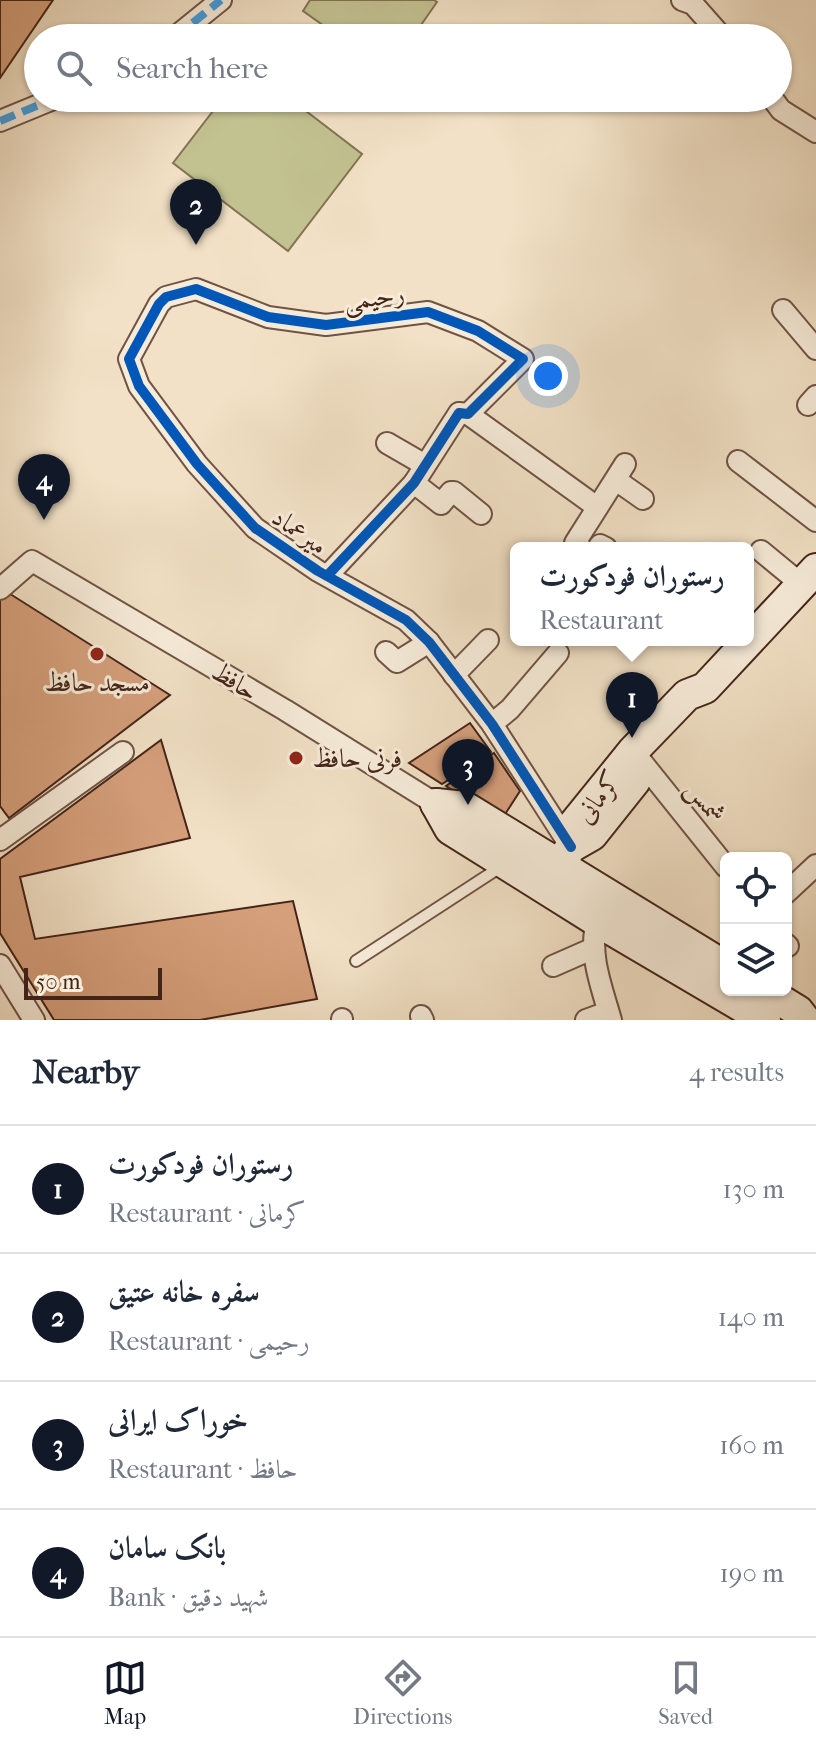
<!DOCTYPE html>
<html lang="en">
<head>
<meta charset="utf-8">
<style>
	body { margin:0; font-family:"IM FELL French Canon",Amiri,serif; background:#f2f2f3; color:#1f2937 }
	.controls { position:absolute; right:24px; bottom:24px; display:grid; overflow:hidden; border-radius:12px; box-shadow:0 2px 6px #0004 }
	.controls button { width:72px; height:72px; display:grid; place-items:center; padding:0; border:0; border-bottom:2px solid #e0e1e3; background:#fff; color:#1f2937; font:40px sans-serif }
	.scale { position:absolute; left:24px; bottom:20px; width:138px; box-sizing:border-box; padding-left:8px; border:4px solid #442419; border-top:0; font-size:22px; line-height:28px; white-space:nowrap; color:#442419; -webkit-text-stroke:6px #f7ecda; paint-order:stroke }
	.you { position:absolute; left:548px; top:376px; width:28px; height:28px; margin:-20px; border:6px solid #fff; border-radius:50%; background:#1a73e8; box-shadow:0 0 0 12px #1a73e833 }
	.badge { display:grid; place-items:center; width:52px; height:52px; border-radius:50%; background:#111827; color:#fff; font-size:26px; font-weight:700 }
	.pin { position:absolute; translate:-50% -66px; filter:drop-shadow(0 2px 4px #0008) }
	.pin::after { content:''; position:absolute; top:42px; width:28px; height:24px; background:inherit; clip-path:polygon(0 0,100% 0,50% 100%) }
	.popup { position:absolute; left:510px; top:542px; width:244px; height:104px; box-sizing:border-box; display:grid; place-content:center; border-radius:12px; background:#fff; filter:drop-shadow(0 2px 6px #0005); font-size:26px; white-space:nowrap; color:#747a83 }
	.popup b { font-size:30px; color:#1f2937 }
	.popup::after { content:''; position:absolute; left:50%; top:100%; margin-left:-16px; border:16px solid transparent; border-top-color:#fff }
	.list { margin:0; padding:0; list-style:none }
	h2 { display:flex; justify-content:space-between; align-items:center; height:104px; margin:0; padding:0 32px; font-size:34px }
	h2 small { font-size:26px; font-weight:400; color:#747a83 }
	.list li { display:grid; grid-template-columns:52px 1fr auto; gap:24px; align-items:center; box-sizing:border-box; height:128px; padding:0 32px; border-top:2px solid #e0e1e3 }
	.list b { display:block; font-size:30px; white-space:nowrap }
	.list p { margin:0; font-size:26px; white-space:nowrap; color:#747a83 }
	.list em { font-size:26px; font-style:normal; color:#747a83 }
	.icon { flex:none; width:44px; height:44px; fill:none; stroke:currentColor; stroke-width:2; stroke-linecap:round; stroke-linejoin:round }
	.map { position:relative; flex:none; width:816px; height:1020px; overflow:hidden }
	.search { position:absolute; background:#fff; box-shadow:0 2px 6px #0004; left:24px; right:24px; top:24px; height:88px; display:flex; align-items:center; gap:20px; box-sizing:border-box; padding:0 28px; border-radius:44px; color:#747a83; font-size:30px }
	.sheet { height:616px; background:#fff }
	nav { display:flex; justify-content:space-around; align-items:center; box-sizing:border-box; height:112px; border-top:2px solid #e0e1e3; background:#fff; font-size:22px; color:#747a83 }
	nav a { display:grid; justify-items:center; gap:4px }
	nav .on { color:#111827 }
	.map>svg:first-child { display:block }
	.green { fill:#c2c190; stroke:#837254; stroke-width:2 }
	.building { fill:#d59f7b; stroke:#442419; stroke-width:2 }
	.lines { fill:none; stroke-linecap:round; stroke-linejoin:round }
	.lane-casing { stroke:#705344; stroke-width:14 }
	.street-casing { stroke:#705344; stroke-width:24 }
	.secondary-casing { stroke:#442419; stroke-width:34 }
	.lane { stroke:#f7ecda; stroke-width:10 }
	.street { stroke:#f7ecda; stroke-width:20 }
	.secondary { stroke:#f7ecda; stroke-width:30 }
	.quiet { stroke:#409cdf; stroke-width:8; stroke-dasharray:16 8; stroke-linecap:butt }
	.cycleway-casing { stroke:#f7ecda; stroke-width:15 }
	.cycleway { stroke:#0057b8; stroke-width:10 }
	.poi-dot { fill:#8f2418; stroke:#f7ecda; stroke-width:3 }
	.labels { text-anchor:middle; stroke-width:6; stroke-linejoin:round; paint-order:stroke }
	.street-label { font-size:26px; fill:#442419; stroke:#f7ecda }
	.poi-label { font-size:26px; fill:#442419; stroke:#f7ecda }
</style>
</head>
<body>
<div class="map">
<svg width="816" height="1020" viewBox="0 0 816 1020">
	<rect width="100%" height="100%" fill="#f2e1c6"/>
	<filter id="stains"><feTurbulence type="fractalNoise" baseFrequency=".0025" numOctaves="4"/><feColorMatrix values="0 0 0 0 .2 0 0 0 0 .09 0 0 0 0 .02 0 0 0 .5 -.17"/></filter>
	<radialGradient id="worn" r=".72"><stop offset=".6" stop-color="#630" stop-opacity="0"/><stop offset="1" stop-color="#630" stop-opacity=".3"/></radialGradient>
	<!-- green -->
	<g class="green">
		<polygon points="310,0 434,0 437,2 412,38 341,38 303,11"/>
		<polygon points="223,98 289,98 362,154 288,251 173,163"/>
	</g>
	<!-- building -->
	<g class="building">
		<polygon points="0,0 53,0 0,78"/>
		<polygon points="7,592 170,695 9,818 0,806 0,598"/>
		<polygon points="470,723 491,752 442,784 409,763"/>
		<polygon points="161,740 190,838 20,877 35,939 293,901 317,999 200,1020 54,1020 0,933 0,859"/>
		<polygon points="494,753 520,791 500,822 446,786"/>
	</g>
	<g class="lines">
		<defs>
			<polyline id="lane" points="356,961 502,866"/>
			<g id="street">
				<polyline points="682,0 693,4 723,38"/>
				<polyline points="174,38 221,0"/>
				<polyline points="772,98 781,110 816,132"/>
				<polyline points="0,121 56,98"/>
				<polyline points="783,310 816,349"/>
				<polyline points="808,405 816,396"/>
				<polyline points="468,414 597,507"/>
				<polyline points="387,443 425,465"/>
				<polyline points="738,461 816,521"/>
				<polyline points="616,480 643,499"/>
				<polyline points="414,483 441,504 451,492 454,492 481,514"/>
				<polyline points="581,548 575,543 625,464"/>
				<polyline points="598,548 600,545 606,548"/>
				<polyline points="761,551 801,584"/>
				<polyline points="327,576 414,483 459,413 468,414 523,359 478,331 428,312 326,325 268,317 196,289 166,297 159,304 129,359 139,386 197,464 255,528 318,571 406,620 429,642 492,724 571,847"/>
				<polyline points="0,589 32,561 285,710 436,804"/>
				<polyline points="386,652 397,662 429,642"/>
				<polyline points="454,675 488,640"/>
				<polyline points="492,724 510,709 558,653"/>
				<polyline points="633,751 726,867"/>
				<polyline points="0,840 123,752"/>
				<polyline points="786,893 816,865"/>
				<path d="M597,921C588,954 602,988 611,1020"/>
				<polyline points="786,944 788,946"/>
				<polyline points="0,965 34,1020"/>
				<polyline points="553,966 594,948"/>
				<polyline points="421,1016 423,1020"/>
				<polyline points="342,1019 342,1020"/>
				<polyline points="586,1020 608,1012"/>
			</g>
			<g id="secondary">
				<polyline points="436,804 450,829 597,921 765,1020"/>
				<polyline points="436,804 465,807 726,967"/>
				<polyline points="571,847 574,824 633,751 687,695 705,688 816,569"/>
				<polyline points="563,859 571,847 592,835 635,781"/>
				<polyline points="764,990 798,1011 805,1020"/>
			</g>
		</defs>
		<!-- lane casing -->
		<use href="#lane" class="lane-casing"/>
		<!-- street casing -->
		<use href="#street" class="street-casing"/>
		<!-- secondary casing -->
		<use href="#secondary" class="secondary-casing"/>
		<!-- lane -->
		<use href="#lane" class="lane"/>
		<!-- street -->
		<use href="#street" class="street"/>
		<!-- secondary -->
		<use href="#secondary" class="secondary"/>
		<!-- quiet -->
		<g class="quiet">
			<polyline points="174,38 221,0"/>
			<polyline points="0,121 56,98"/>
		</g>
		<defs>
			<polyline id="cycleway" points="327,576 414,483 459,413 468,414 523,359 478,331 428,312 326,325 268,317 196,289 166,297 159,304 129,359 139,386 197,464 255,528 318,571 406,620 429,642 492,724 571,847"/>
		</defs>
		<!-- cycleway casing -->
		<use href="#cycleway" class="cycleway-casing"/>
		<!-- cycleway -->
		<use href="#cycleway" class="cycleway"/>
	</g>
	<!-- markers -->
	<g class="poi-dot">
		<circle cx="97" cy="654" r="8"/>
		<circle cx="296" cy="758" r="8"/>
	</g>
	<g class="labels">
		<!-- street labels -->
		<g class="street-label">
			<text transform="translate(374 297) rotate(-8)" y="9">رحیمی</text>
			<text transform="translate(300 531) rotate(35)" y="9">میرعماد</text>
			<text transform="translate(235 681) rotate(31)" y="9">حافظ</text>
			<text transform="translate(598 797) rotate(-53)" y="9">کرمانی</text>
			<text transform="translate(706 801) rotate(51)" y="9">شمس</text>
		</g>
		<!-- poi labels -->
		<g class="poi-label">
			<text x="97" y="691">مسجد حافظ</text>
			<text x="312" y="767" text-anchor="start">فرنی حافظ</text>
		</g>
	</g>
	<rect width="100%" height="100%" filter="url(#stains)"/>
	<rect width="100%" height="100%" fill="url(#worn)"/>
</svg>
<div class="controls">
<button><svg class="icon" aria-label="locate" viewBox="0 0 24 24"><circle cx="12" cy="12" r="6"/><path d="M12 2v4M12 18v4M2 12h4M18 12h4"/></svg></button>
<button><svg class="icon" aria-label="layers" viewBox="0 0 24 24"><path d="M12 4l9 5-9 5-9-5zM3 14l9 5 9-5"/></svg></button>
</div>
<div class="scale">50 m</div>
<div class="you"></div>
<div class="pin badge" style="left:632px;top:738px">1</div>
<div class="popup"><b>رستوران فودکورت</b>Restaurant</div>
<div class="pin badge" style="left:196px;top:245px">2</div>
<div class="pin badge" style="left:468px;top:805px">3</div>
<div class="pin badge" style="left:44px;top:520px">4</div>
<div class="search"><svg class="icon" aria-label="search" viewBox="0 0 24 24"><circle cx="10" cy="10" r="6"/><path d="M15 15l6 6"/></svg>Search here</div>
</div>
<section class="sheet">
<h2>Nearby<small>4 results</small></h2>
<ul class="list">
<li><span class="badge">1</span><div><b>رستوران فودکورت</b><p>Restaurant · کرمانی</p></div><em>130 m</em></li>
<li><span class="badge">2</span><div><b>سفره خانه عتیق</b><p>Restaurant · رحیمی</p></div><em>140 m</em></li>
<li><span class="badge">3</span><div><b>خوراک ایرانی</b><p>Restaurant · حافظ</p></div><em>160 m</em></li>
<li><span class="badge">4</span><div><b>بانک سامان</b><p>Bank · شهید دقیق</p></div><em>190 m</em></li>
</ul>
</section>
<nav>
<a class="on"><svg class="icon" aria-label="map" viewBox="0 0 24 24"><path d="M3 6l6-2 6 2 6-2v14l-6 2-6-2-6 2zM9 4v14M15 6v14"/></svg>Map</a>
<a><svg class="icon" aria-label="directions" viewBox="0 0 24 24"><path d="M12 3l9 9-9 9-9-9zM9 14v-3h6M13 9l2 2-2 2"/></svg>Directions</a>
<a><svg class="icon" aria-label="saved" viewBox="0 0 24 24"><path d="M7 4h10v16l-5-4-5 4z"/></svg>Saved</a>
</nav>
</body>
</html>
